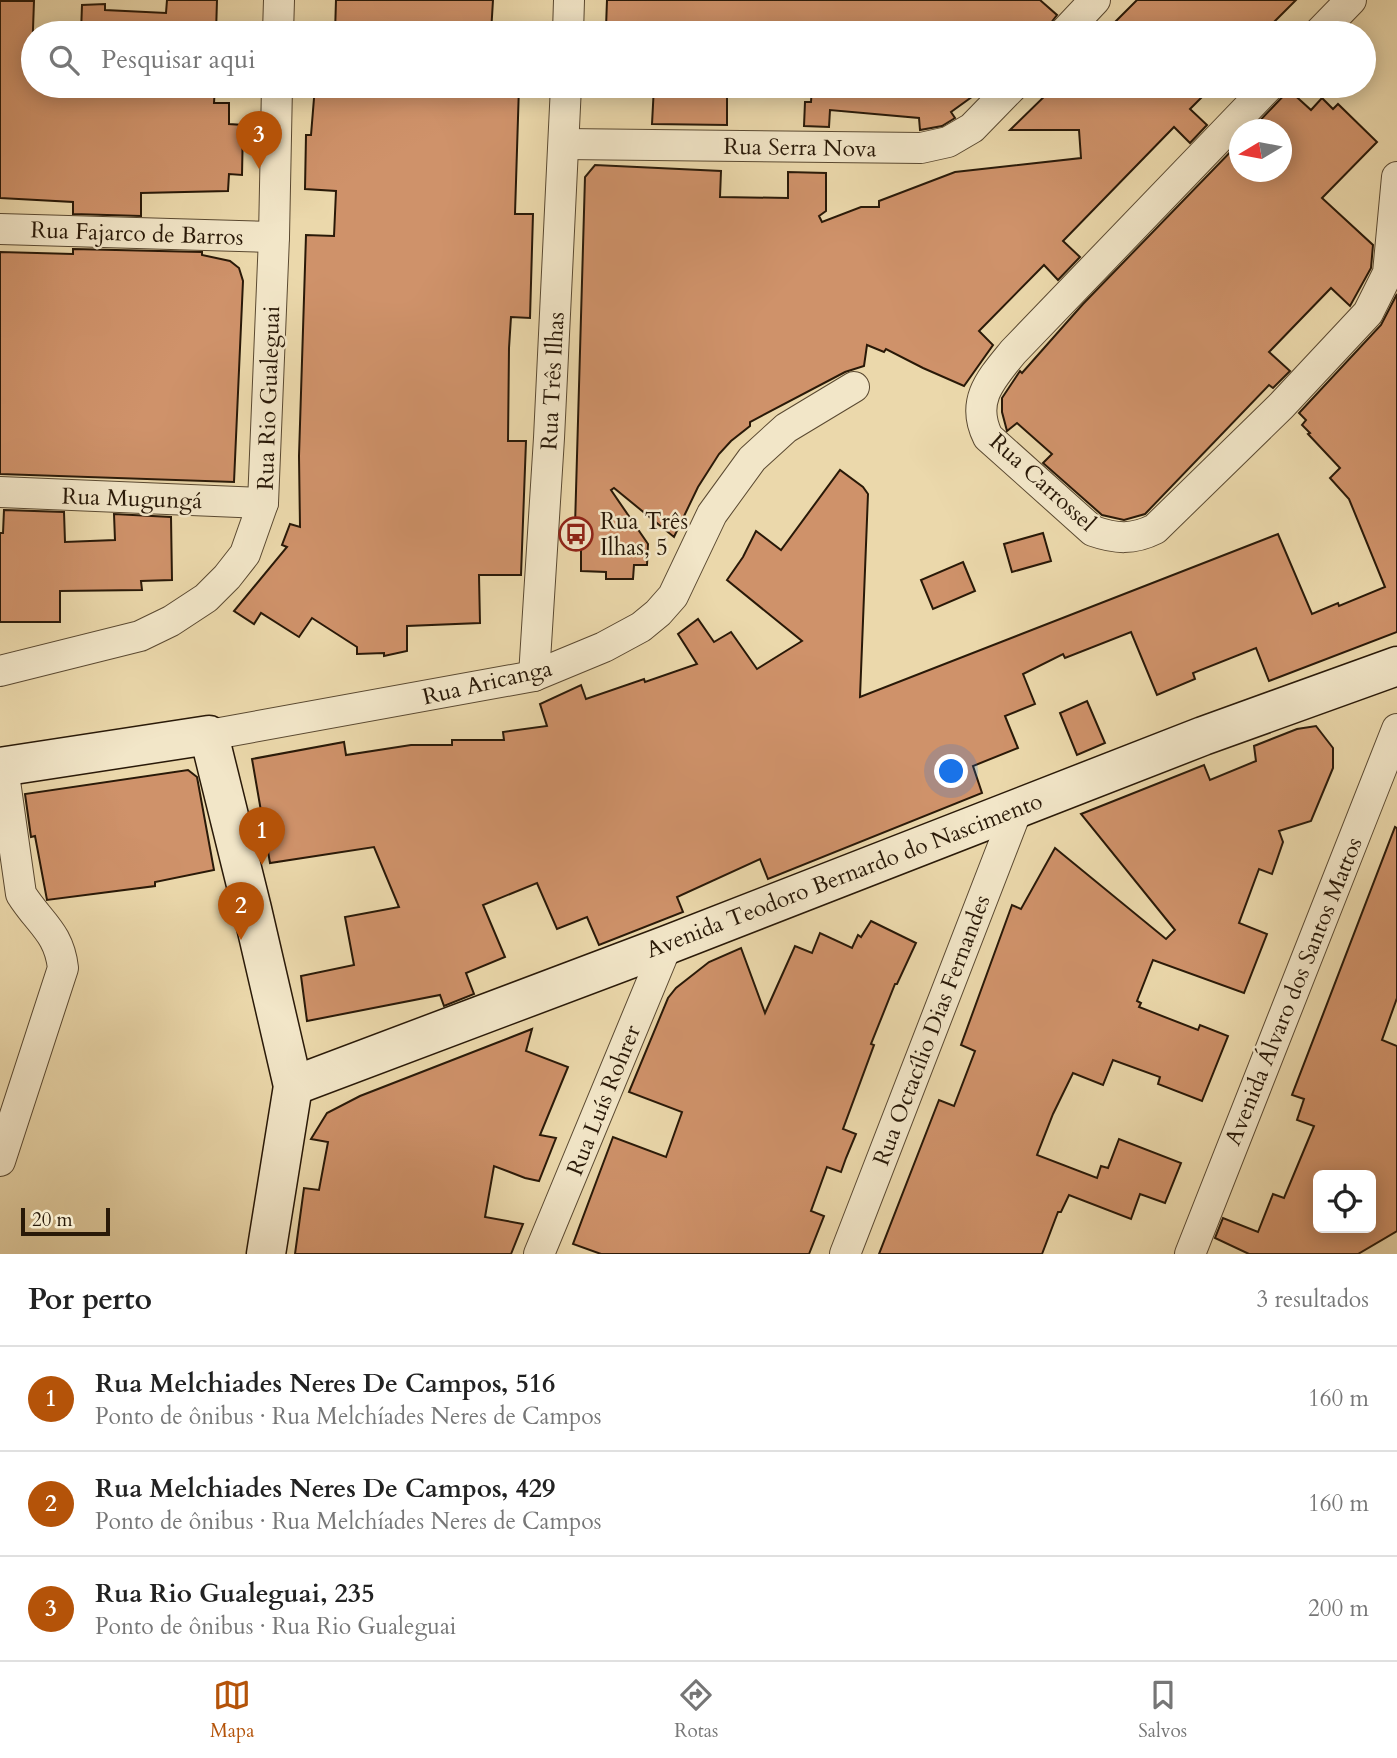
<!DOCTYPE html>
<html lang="pt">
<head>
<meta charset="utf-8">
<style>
	body { margin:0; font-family:Cardo,serif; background:#f2f2f2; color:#222 }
	.controls { position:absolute; right:21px; bottom:21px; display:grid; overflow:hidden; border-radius:10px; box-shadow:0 4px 18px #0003 }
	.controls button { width:63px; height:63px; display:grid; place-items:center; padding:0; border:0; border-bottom:2px solid #e0e0e0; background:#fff; color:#222; font:35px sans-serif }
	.compass { position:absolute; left:1229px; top:119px; width:63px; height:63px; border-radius:50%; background:#fff; box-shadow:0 4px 18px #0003; rotate:260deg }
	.scale { position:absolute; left:21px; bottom:18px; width:89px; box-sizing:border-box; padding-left:7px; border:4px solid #291908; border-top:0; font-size:19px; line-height:24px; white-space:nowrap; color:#291908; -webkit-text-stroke:5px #f2e6c8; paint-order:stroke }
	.you { position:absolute; left:952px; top:772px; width:24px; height:24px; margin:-18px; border:5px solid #fff; border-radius:50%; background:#1a73e8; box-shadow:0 0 0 10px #1a73e833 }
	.badge { display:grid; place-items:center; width:46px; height:46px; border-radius:50%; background:#b45309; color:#fff; font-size:23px; font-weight:700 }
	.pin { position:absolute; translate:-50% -58px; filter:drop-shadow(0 2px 4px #0008) }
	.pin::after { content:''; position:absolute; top:37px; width:24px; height:21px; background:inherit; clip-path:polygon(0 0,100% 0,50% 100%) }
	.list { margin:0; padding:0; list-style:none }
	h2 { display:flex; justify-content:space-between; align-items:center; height:91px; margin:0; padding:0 28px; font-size:30px }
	h2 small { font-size:23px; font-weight:400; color:#767676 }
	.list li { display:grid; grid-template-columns:46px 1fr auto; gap:21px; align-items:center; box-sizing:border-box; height:105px; padding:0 28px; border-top:2px solid #e0e0e0 }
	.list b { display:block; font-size:26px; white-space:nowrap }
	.list p { margin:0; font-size:23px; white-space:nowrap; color:#767676 }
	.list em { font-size:23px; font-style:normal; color:#767676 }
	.icon { flex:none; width:38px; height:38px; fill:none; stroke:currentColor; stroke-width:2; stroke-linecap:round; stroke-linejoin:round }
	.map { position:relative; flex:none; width:1397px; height:1254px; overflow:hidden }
	.search { position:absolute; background:#fff; box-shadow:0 4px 18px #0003; left:21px; right:21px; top:21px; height:77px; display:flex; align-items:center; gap:18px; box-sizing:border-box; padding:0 24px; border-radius:38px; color:#767676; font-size:26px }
	.sheet { height:406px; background:#fff }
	nav { display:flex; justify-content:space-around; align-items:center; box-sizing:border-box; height:98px; border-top:2px solid #e0e0e0; background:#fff; font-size:19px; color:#767676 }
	nav a { display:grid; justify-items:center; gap:4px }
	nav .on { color:#b45309 }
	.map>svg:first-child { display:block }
	.building { fill:#cf926a; stroke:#291908; stroke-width:2; fill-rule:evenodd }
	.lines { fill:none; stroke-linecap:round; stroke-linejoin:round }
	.street-casing { stroke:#5a4931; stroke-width:32 }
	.secondary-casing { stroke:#291908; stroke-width:41 }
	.street { stroke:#f2e6c8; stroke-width:30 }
	.secondary { stroke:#f2e6c8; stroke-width:38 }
	.labels { text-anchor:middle; stroke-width:5; stroke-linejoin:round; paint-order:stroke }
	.street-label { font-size:23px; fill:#291908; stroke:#f2e6c8 }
	.poi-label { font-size:23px; fill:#291908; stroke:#f2e6c8; text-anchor:start }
</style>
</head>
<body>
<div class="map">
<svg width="1397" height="1254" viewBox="0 0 1397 1254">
	<rect width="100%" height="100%" fill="#ebd8ab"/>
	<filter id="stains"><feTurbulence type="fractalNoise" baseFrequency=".00286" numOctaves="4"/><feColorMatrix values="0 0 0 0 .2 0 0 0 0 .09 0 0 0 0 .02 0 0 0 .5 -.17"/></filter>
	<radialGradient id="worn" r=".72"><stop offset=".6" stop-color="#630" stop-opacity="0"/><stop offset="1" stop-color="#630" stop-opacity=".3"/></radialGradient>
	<!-- building -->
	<g class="building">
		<polygon points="167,0 217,0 216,33 81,33 82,5 105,4 105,10 166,13"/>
		<polygon points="336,0 493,0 491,33 335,33"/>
		<polygon points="607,0 1040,0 1057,15 1047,28 1047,33 658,33 658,29 606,28"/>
		<polygon points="1137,0 1296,0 1263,33 1104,33"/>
		<polygon points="0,1 34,1 32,57 33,86 215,86 214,103 229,103 229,124 243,125 242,175 229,174 228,191 141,193 141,216 73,214 73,202 0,198"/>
		<polygon points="315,86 519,86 515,214 533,214 530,318 511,317 509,348 508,441 526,441 521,575 479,575 480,623 407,626 407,651 384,656 384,653 357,654 357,647 312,618 299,637 261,613 254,624 234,611 287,547 282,545 290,524 300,527 299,456 306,235 334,236 336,191 305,189 306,135 311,135"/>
		<polygon points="654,86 727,86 727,125 652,124"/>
		<polygon points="812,86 987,86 951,112 955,118 942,126 920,130 919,118 830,110 829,127 804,126 805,102 811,102"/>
		<polygon points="1055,86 1213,86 1190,109 1207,125 1190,143 1174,127 1063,241 1080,257 1058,280 1044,265 979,331 993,345 964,386 923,368 886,349 884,352 867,345 864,366 845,372 750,422 750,426 731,441 719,454 698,487 674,537 614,488 611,490 648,544 647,565 634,565 633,579 606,579 606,572 581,571 581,526 575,526 585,177 595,165 721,171 720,197 788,198 788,172 826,173 826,211 819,216 822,222 861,207 879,207 879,201 955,172 1081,158 1079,130 1010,130"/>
		<polygon points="1289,90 1311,110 1322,98 1333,109 1338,104 1377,142 1322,198 1373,245 1371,268 1350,306 1331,288 1269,352 1290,371 1273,388 1269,385 1145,514 1124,520 1102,515 1043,463 1052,454 1017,423 1007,431 1002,412 1002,398 1020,371 1022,373 1083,304 1240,142 1240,172 1282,172 1282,130 1251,130"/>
		<polygon points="73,249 202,252 202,255 230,261 239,268 243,281 234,482 0,474 0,252 73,254"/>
		<polygon points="1397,294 1397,632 1269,681 1256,648 1193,673 1195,679 1157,695 1131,632 1065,658 1063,654 1023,674 1035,704 1005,716 1018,748 973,766 982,793 768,879 760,859 677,897 683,912 599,945 587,917 557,929 537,883 483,905 505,957 466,973 474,994 444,1006 440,995 307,1021 301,976 354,965 345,917 399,907 374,847 270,863 252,759 344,742 346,755 411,745 452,745 452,740 504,740 503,732 547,726 540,704 581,685 586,699 644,679 645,682 697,664 678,634 698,619 714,642 731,632 757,669 802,641 727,580 743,557 756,531 781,550 840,470 863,487 868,494 860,697 1278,534 1312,614 1338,603 1339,606 1385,587 1349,499 1330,478 1340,468 1308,434 1310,433 1302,425 1306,420 1299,413 1381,325"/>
		<polygon points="4,510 64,512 65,542 115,540 114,514 171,517 172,580 141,581 142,590 60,591 60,622 0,622 0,533 3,533"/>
		<polygon points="1043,533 1051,561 1012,572 1004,544"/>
		<polygon points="963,562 975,591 933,609 921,580"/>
		<polygon points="1087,701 1105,743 1077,755 1060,713"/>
		<polygon points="1316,726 1333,748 1333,768 1311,821 1279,831 1283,842 1272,874 1259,869 1239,923 1267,934 1244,993 1153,960 1137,1001 1141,1003 1139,1007 1198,1030 1200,1025 1228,1036 1202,1101 1158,1084 1160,1077 1113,1060 1103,1085 1073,1073 1053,1114 1037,1155 1097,1178 1101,1166 1108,1168 1119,1139 1181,1163 1165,1203 1140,1194 1131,1219 1069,1195 1061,1212 1058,1212 1042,1254 879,1254 939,1100 954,1106 975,1051 961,1045 1012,905 1021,909 1055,848 1166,939 1175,930 1081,814 1204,765 1210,780 1256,761 1254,746 1297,729"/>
		<polygon points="188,770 197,777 214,870 155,882 155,886 47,900 35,836 31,837 25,794"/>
		<path d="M1395,827L1397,828V998L1382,1040L1397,1046V1231L1358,1254H1249L1215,1238L1223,1218L1258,1232L1273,1194L1284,1198L1314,1126L1297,1120L1304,1099L1292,1095ZM1318,1175H1371V1228H1318Z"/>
		<polygon points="871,921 916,943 897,984 895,984 871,1044 874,1045 843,1129 856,1134 846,1158 841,1172 827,1167 811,1211 824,1216 809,1254 601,1254 573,1244 613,1137 666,1157 682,1112 629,1092 668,998 676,988 709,962 741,948 765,1013 795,946 812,953 820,933 852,948 858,935 861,937"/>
		<polygon points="532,1029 526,1051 568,1067 540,1135 556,1138 539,1181 525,1178 494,1166 485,1217 523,1224 511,1254 295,1254 304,1188 319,1190 328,1142 311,1139 327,1113 360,1096"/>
	</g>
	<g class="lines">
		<defs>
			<g id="street">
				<polyline points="278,33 279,0"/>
				<polyline points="568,33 569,0"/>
				<polyline points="1064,33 1095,0"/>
				<polyline points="1319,33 1351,0"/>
				<path d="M1269,86L1013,352C991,379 970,401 988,437L1093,531C1116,539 1133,540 1155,529L1281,406L1368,313L1388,273L1397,177"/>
				<polyline points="564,144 921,148 948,142 972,128 1013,86"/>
				<polyline points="0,229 274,237"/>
				<polyline points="0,492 263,503"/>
				<polyline points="0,671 140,636 171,621 206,598 227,577 245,554 263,503 274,237 277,86"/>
				<polyline points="534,676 549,438 566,86"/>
				<polyline points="209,735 534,676 604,647 641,627 658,613 673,596 712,514 752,459 786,428 854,387"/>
				<path d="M0,1161L63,968C59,932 39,923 21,894L3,767"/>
				<polyline points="539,1254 667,945"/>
				<polyline points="845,1254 1018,807"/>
				<polyline points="1190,1254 1397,729"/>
			</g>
			<g id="secondary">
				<polyline points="0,767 209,735 252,909 293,1086 266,1254"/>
				<polyline points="293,1086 667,945 1203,736 1397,666"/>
			</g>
		</defs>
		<!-- street casing -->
		<use href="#street" class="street-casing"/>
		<!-- secondary casing -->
		<use href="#secondary" class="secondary-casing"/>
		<!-- street -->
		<use href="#street" class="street"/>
		<!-- secondary -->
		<use href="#secondary" class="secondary"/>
	</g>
	<!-- icons -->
	<defs>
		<symbol id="bus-ring" viewBox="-11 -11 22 22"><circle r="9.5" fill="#f2e6c8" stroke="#8f2418" stroke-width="1.5"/><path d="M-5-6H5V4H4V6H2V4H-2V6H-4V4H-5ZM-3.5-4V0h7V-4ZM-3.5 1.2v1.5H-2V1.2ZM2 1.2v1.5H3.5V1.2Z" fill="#8f2418"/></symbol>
	</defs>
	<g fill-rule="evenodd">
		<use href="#bus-ring" x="557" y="515" width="38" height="38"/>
	</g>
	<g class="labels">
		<!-- street labels -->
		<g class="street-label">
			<text transform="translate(800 147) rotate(1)" y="8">Rua Serra Nova</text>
			<text transform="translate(137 233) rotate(2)" y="8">Rua Fajarco de Barros</text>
			<text transform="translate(552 381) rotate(-87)" y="8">Rua Três Ilhas</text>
			<text transform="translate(268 398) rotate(-88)" y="8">Rua Rio Gualeguai</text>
			<text transform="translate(1043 482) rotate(42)" y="8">Rua Carrossel</text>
			<text transform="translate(132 498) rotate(2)" y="8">Rua Mugungá</text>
			<text transform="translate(487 682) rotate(-13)" y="8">Rua Aricanga</text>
			<text transform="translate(844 875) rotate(-21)" y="8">Avenida Teodoro Bernardo do Nascimento</text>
			<text transform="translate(1293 991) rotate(-68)" y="8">Avenida Álvaro dos Santos Mattos</text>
			<text transform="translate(931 1030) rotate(-69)" y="8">Rua Octacílio Dias Fernandes</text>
			<text transform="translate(603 1100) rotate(-68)" y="8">Rua Luís Rohrer</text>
		</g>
		<!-- poi labels -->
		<g class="poi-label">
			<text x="600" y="529">Rua Três<tspan x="600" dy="26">Ilhas, 5</tspan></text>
		</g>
	</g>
	<rect width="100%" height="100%" filter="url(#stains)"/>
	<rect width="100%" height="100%" fill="url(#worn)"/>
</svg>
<div class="controls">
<button><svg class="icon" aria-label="locate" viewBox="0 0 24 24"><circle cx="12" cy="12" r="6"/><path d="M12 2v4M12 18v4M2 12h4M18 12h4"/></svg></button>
</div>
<svg class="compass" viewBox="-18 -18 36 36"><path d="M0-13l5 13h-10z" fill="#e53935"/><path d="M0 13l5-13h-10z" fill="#767676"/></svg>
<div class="scale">20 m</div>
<div class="you"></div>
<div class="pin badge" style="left:262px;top:865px">1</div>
<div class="pin badge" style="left:241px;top:940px">2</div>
<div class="pin badge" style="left:259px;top:169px">3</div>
<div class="search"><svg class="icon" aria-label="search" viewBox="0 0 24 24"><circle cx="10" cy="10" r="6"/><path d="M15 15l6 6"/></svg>Pesquisar aqui</div>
</div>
<section class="sheet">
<h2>Por perto<small>3 resultados</small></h2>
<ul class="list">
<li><span class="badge">1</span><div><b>Rua Melchiades Neres De Campos, 516</b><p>Ponto de ônibus · Rua Melchíades Neres de Campos</p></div><em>160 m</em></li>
<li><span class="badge">2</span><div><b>Rua Melchiades Neres De Campos, 429</b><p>Ponto de ônibus · Rua Melchíades Neres de Campos</p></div><em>160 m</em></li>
<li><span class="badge">3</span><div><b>Rua Rio Gualeguai, 235</b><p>Ponto de ônibus · Rua Rio Gualeguai</p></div><em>200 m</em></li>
</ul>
</section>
<nav>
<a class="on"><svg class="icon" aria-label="map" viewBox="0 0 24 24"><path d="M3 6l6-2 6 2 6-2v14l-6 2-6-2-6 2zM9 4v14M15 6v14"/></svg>Mapa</a>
<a><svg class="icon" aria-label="directions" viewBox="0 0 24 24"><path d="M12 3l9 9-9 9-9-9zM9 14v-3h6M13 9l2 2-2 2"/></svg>Rotas</a>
<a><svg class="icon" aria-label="saved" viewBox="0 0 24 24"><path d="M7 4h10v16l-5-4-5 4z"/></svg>Salvos</a>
</nav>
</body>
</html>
